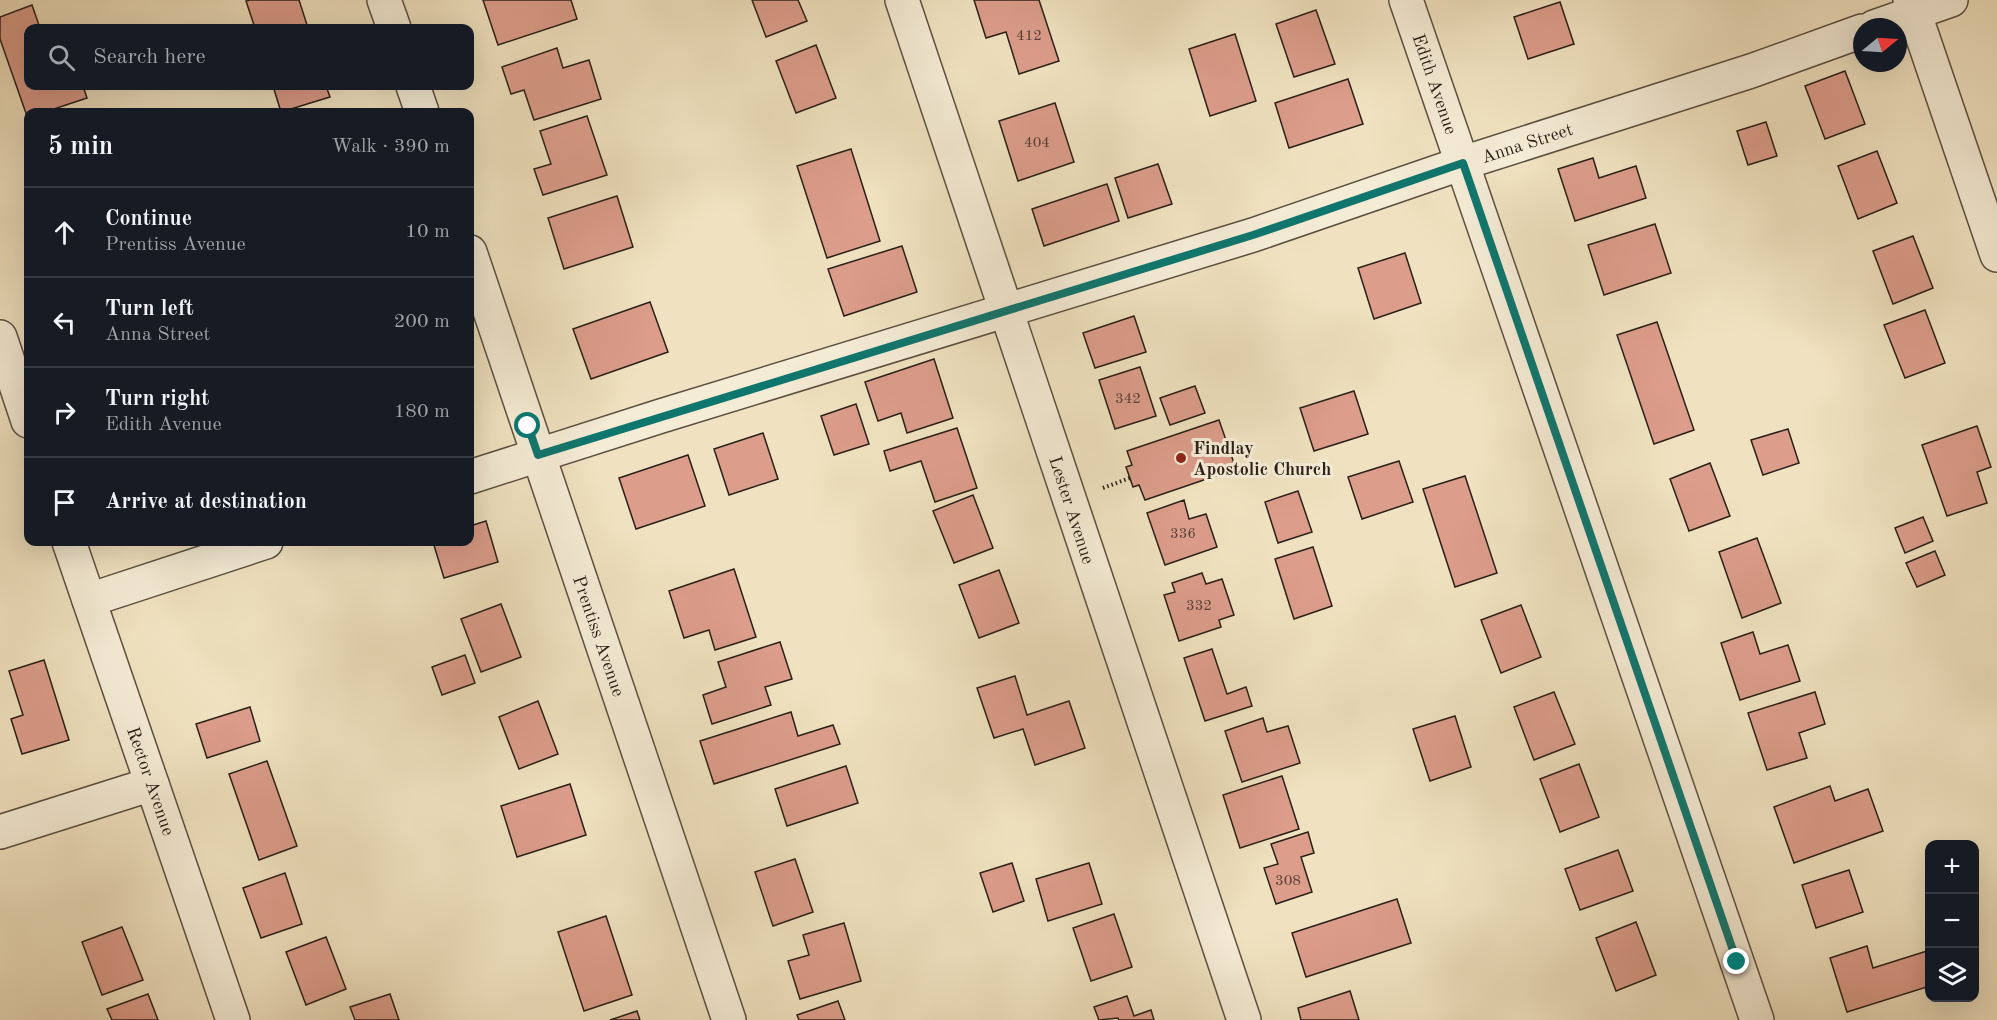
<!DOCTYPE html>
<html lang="en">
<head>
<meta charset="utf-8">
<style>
	body { margin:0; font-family:"Old Standard TT",serif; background:#20242c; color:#f1f3f6 }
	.controls { position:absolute; right:18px; bottom:18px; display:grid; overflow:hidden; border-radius:12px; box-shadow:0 6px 24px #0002 }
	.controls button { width:54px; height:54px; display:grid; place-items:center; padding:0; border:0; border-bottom:2px solid #363941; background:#171b24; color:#f1f3f6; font:30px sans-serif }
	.compass { position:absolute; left:1853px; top:18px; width:54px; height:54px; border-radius:50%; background:#171b24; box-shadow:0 6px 24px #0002; rotate:72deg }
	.stop { position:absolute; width:18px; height:18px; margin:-14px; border:4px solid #0f766e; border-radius:50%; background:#fff }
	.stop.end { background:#0f766e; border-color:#fff; box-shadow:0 2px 6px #0008 }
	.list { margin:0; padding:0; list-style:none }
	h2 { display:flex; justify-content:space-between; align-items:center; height:78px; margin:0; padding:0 24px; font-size:26px }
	h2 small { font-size:20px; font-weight:400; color:#9ea1a6 }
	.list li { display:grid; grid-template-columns:39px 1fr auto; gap:18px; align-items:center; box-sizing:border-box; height:90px; padding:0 24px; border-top:2px solid #363941 }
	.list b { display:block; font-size:22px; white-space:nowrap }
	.list p { margin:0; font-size:20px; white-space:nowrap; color:#9ea1a6 }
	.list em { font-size:20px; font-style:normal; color:#9ea1a6 }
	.icon { flex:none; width:33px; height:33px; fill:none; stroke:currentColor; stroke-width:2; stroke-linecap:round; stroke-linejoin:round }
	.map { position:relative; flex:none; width:1997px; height:1020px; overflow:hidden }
	.search { position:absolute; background:#171b24; box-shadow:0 6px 24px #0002; left:24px; top:24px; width:450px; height:66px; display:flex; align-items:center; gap:15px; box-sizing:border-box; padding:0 21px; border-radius:12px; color:#9ea1a6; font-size:22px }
	.panel { position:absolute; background:#171b24; box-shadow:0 6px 24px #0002; left:24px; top:108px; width:450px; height:438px; border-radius:12px }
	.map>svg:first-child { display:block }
	.building { fill:#dc9d8b; stroke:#2a2018; stroke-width:1.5 }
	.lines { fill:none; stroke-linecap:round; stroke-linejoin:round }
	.minor-casing { stroke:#5c5042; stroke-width:36 }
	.path { stroke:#2a2018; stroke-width:4; stroke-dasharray:1.5 3; stroke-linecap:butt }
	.minor { stroke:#f5ecd6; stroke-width:33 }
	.route { stroke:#0f766e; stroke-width:8 }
	.poi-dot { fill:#8f2418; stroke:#f5ecd6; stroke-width:2 }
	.labels { text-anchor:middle; stroke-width:6; stroke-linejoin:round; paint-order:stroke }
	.number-label { font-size:15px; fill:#563f35 }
	.street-label { font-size:18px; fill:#2a2018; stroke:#f5ecd6 }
	.poi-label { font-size:18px; font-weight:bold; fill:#2a2018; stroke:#f5ecd6; text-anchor:start }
</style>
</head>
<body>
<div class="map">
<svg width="1997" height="1020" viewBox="0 0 1997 1020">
	<rect width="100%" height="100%" fill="#f0e2c0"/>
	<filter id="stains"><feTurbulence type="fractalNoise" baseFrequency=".00333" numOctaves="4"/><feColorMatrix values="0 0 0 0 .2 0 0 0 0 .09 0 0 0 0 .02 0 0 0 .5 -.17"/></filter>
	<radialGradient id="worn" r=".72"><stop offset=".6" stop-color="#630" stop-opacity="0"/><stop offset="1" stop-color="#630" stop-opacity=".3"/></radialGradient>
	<!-- building -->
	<g class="building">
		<polygon points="250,0 299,0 308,28 255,28 246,1"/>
		<polygon points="483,0 571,0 577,19 498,45"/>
		<polygon points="752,0 798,0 807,21 766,37"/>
		<polygon points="974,0 1039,0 1059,61 1019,74 1006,32 986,38"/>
		<polygon points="1560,2 1574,44 1528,59 1514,17"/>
		<polygon points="32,5 40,28 28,28 28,86 83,86 87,98 45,112 28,112 28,119 0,39 0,17"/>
		<polygon points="1316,10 1335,64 1294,77 1276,24"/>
		<polygon points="1235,34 1256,101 1210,116 1189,49"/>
		<polygon points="816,45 836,98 796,113 776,61"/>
		<polygon points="557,48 563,68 589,60 601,99 534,120 524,90 511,94 502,67"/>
		<polygon points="1845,71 1865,124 1825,139 1805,86"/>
		<polygon points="1348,79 1363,124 1289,148 1275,103"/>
		<polygon points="273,86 326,86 330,97 281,112"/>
		<polygon points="1055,103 1074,162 1018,181 999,121"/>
		<polygon points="587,116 607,175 543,195 534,169 551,164 540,131"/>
		<polygon points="1766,122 1777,156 1748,165 1737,131"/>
		<polygon points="851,149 880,241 827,258 797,166"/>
		<polygon points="1877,151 1897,203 1858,219 1838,166"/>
		<polygon points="1593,158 1599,178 1636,166 1646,198 1575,221 1558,169"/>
		<polygon points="1158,164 1172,204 1128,218 1115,178"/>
		<polygon points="1107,184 1119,221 1044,246 1032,209"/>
		<polygon points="617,196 633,247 564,269 548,218"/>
		<polygon points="1655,224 1671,273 1604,295 1588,245"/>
		<polygon points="1913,236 1933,288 1893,304 1873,251"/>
		<polygon points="902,246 917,292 844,316 828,269"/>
		<polygon points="1405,253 1421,303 1374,319 1358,268"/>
		<polygon points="650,302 668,352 591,379 573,329"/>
		<polygon points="1925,310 1945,363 1905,378 1884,325"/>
		<polygon points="1134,316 1146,352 1095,368 1083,333"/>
		<polygon points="1657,322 1694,430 1654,444 1617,335"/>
		<polygon points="934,359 953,418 907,433 901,413 878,421 865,382"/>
		<polygon points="1140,367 1156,416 1115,429 1099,380"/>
		<polygon points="1195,386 1205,413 1170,425 1160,398"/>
		<polygon points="1354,391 1368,434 1314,451 1300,408"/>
		<polygon points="856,404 869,444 834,455 821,416"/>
		<polygon points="1219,420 1236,469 1145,500 1139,485 1133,487 1126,467 1132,465 1127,451"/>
		<polygon points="1977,426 1991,467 1977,472 1987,503 1947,516 1922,445"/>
		<polygon points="957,428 977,488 935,502 921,461 890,471 884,451"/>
		<polygon points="1788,429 1799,463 1763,475 1751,440"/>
		<polygon points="763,433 778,479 729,495 714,449"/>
		<polygon points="688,455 705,506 636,529 619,478"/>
		<polygon points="1399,461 1413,502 1362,519 1348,477"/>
		<polygon points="1710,463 1730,516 1689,531 1670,479"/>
		<polygon points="1465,476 1497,573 1455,587 1423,489"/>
		<polygon points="1298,491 1312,532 1278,543 1265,502"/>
		<polygon points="973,495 993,548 954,563 933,511"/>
		<polygon points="1184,500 1189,519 1206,514 1217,547 1165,565 1147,513"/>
		<polygon points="1923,517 1933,541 1905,553 1895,528"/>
		<polygon points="486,521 498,562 444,578 433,542 470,542 470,526"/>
		<polygon points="1757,538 1781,603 1742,618 1719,552"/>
		<polygon points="1313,547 1332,606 1294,619 1275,559"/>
		<polygon points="1935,551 1945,575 1917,587 1906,563"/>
		<polygon points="734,569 756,637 715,650 709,630 684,638 669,591"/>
		<polygon points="999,570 1019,623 979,638 959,585"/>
		<polygon points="1202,573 1206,584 1222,579 1234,615 1219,620 1221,627 1179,641 1164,595 1175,592 1172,583"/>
		<polygon points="501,604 521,657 481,672 461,619"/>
		<polygon points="1521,605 1541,657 1501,673 1481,620"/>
		<polygon points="1753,632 1760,654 1788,645 1800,681 1740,700 1721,643"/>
		<polygon points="780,642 792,679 765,687 771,705 712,724 703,695 726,687 718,662"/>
		<polygon points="1212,649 1227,694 1246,687 1252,706 1205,721 1184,658"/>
		<polygon points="465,655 475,683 442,695 432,667"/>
		<polygon points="44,660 69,740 22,754 11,719 23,715 9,671"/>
		<polygon points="1015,676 1027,715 1069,701 1085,748 1035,765 1023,729 994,738 977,688"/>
		<polygon points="1554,692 1575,744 1534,760 1514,707"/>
		<polygon points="1815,692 1825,724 1799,733 1807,758 1767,770 1748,713"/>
		<polygon points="538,701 558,754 519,769 499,717"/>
		<polygon points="250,707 260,741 207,758 196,724"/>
		<polygon points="791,712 798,736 833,725 840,744 714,784 700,741"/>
		<polygon points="1455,716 1471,767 1430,781 1413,729"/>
		<polygon points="1263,718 1267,732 1288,726 1300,763 1242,782 1225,731"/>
		<polygon points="267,761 297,846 259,860 229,774"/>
		<polygon points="1579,764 1599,817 1560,832 1540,779"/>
		<polygon points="846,766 858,803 787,826 775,789"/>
		<polygon points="1282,776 1299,829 1240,848 1223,795"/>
		<polygon points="570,784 586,835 517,857 501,806"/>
		<polygon points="1830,786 1835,801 1868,789 1883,831 1794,863 1774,807"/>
		<polygon points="1308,832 1314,853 1301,857 1312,892 1276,904 1264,868 1278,864 1271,844"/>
		<polygon points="1618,850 1633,891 1580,910 1565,869"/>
		<polygon points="795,859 813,912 773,926 755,872"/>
		<polygon points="1012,863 1024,901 993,912 980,873"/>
		<polygon points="1089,863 1102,904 1048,921 1036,879"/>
		<polygon points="1849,870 1863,912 1816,928 1802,885"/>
		<polygon points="285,873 302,924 261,938 243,888"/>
		<polygon points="1397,899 1411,943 1306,977 1292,933"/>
		<polygon points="1114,914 1132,967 1091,981 1073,928"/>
		<polygon points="606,916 632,995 584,1011 558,932"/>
		<polygon points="1636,922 1656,975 1616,991 1596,938"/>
		<polygon points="844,923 861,981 800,999 788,961 809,955 803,935"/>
		<polygon points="122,927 143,980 102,995 82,942"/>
		<polygon points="326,937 346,989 306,1005 286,952"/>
		<polygon points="1867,946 1873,968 1930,950 1930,986 1847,1012 1830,958"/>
		<polygon points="1350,991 1359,1020 1301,1020 1298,1008"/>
		<polygon points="148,994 158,1020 112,1020 107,1009"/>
		<polygon points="390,994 399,1020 355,1020 350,1007"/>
		<polygon points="1127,996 1134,1016 1151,1010 1154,1020 1119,1020 1118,1018 1099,1020 1094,1007"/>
		<polygon points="838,1001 845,1020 799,1020 797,1015"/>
		<polygon points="637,1011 640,1020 610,1020"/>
	</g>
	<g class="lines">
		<defs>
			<g id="minor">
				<polyline points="384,0 394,28"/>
				<polyline points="902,0 1244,1020"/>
				<polyline points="1406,0 1757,1020"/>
				<polyline points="1910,0 1997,255"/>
				<polyline points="1874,27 1951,0"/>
				<polyline points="413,86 422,112"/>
				<polyline points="470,252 729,1020"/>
				<polyline points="0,337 28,421"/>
				<polyline points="470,477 661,416 1253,235 1463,163 1751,71 1862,31"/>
				<polyline points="69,542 233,1020"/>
				<polyline points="89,600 266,542"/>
				<polyline points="0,832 152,784"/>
			</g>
		</defs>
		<!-- minor casing -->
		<use href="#minor" class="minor-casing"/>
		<!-- path -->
		<polyline class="path" points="1103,488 1130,478"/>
		<!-- minor -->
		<use href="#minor" class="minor"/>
	</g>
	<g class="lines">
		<!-- route -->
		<polyline class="route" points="528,426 538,455 1253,235 1463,163 1737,962"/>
	</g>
	<!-- markers -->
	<circle class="poi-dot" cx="1181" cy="458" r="6"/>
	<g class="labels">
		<!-- number labels -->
		<g class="number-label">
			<text x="1029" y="40">412</text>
			<text x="1037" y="147">404</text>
			<text x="1128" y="403">342</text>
			<text x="1183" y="538">336</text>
			<text x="1199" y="610">332</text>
			<text x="1288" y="885">308</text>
		</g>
		<!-- street labels -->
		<g class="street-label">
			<text transform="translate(1435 84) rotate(71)" y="6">Edith Avenue</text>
			<text transform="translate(1527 143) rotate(-18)" y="6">Anna Street</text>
			<text transform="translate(1072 510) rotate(72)" y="6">Lester Avenue</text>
			<text transform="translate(599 636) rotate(71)" y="6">Prentiss Avenue</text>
			<text transform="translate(151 781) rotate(71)" y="6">Rector Avenue</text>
		</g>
		<!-- poi labels -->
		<g class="poi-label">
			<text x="1193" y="454">Findlay<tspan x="1193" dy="21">Apostolic Church</tspan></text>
		</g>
	</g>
	<rect width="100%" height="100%" filter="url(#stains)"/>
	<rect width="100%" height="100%" fill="url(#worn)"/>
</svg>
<div class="controls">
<button>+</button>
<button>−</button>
<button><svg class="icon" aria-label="layers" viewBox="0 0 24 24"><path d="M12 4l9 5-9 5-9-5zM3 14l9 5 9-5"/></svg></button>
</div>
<svg class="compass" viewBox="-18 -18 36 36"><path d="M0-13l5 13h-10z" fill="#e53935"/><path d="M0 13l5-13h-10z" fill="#9ea1a6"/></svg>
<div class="stop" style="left:528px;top:426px"></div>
<div class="stop end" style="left:1737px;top:962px"></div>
<div class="search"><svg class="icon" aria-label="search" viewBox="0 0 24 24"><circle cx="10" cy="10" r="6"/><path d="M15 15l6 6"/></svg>Search here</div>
<section class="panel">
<h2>5 min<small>Walk · 390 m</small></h2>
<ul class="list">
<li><svg class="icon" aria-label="ahead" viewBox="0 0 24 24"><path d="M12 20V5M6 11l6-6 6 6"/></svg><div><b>Continue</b><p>Prentiss Avenue</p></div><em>10 m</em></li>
<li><svg class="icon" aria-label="left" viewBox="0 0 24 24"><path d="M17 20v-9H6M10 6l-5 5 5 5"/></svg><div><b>Turn left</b><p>Anna Street</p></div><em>200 m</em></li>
<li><svg class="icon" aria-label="right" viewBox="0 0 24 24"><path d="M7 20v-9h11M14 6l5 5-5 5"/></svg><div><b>Turn right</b><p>Edith Avenue</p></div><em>180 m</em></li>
<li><svg class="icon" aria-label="arrive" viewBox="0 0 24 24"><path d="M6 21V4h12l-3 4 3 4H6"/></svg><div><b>Arrive at destination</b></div></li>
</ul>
</section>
</div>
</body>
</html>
